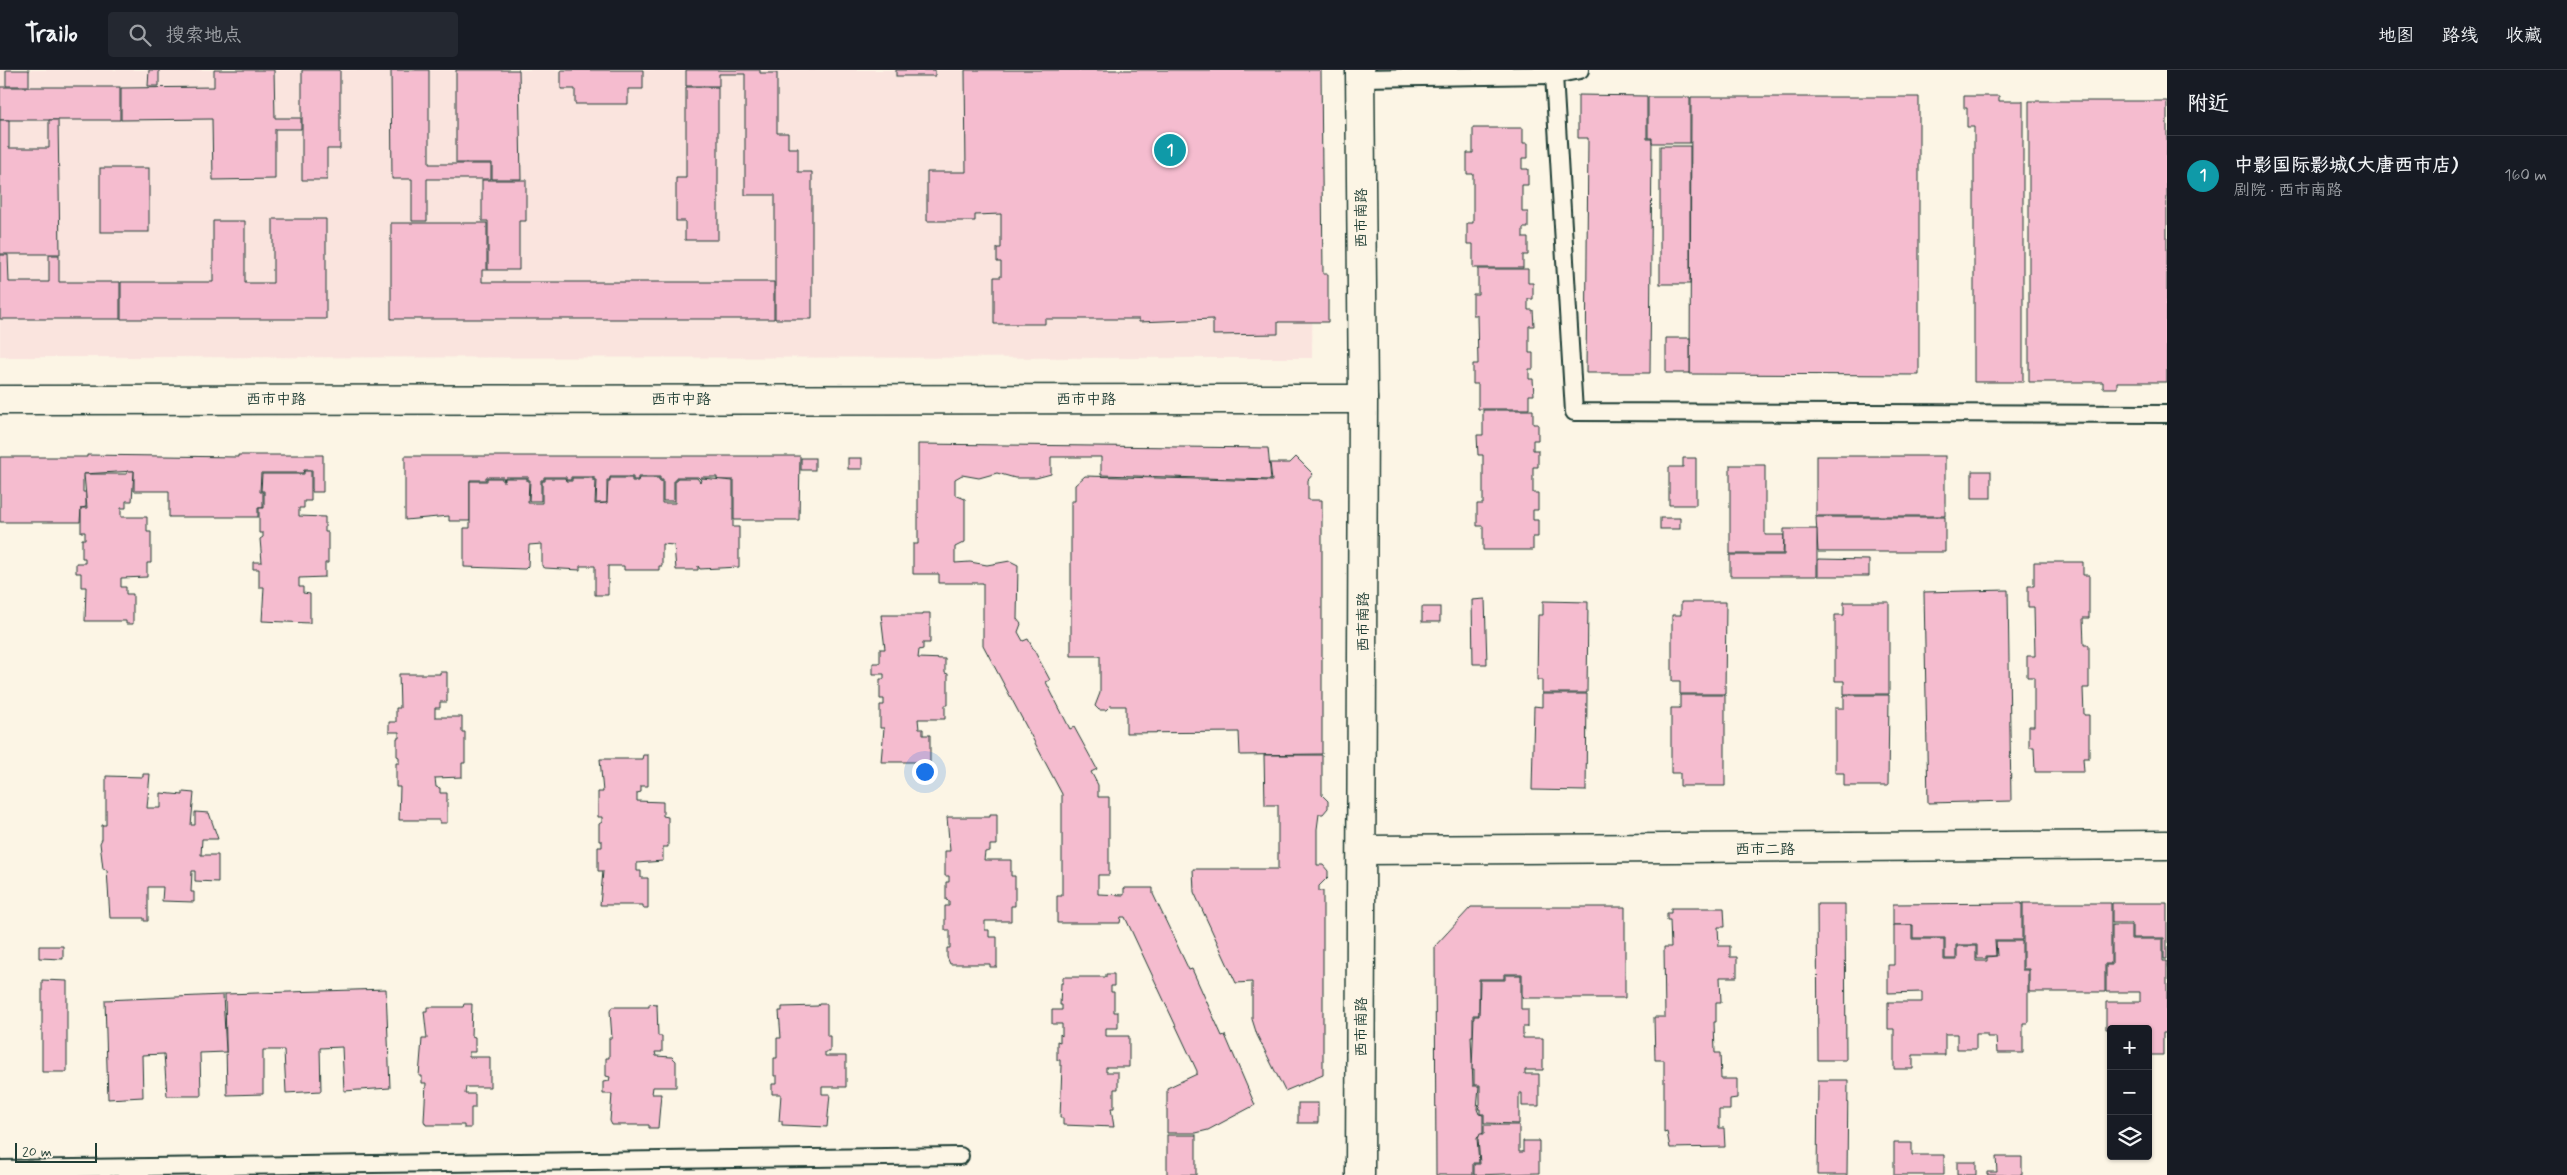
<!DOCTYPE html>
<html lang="zh">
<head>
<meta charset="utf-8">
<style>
	body { margin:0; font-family:Mynerve,"LXGW WenKai TC",sans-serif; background:#242831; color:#f1f3f6 }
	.controls { position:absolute; right:15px; bottom:15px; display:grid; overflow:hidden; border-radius:5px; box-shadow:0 1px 4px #0004 }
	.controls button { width:45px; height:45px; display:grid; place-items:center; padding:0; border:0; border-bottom:1px solid #363941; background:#171b24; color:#f1f3f6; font:25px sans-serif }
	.scale { position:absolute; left:15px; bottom:12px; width:82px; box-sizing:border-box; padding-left:5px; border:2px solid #1f3d34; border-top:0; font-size:14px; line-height:18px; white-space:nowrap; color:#1f3d34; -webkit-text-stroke:4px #fcf5e5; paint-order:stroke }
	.you { position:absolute; left:924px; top:701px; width:18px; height:18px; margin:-12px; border:4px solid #fff; border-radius:50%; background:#1a73e8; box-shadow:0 0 0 8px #1a73e833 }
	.badge { display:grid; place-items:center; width:32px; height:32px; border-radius:50%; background:#1a73e8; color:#fff; font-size:16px; font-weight:700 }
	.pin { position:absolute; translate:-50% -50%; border:2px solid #fff; box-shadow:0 1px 5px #0006 }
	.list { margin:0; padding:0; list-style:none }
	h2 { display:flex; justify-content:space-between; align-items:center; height:65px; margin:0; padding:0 20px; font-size:21px }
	h2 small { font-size:16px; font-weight:400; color:#9ea1a6 }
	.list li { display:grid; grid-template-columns:32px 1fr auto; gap:15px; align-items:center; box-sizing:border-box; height:80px; padding:0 20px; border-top:1px solid #363941 }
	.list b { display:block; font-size:19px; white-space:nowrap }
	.list p { margin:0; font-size:16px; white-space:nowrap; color:#9ea1a6 }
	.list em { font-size:16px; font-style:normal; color:#9ea1a6 }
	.icon { flex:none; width:28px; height:28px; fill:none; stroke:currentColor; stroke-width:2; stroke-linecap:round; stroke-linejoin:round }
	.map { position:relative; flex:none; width:2167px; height:1105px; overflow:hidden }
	header { display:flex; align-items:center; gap:30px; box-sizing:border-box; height:70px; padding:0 25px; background:#171b24; border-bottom:1px solid #363941 }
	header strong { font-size:24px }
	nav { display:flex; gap:28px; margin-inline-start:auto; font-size:18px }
	.search { width:350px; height:45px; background:#242831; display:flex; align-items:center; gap:12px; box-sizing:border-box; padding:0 18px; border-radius:5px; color:#9ea1a6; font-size:19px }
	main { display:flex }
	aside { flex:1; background:#171b24 }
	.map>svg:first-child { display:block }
	.built { fill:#fae4de }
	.building { fill:#f5bccf; stroke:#1f3d34 }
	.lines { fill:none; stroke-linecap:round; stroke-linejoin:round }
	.service-casing { stroke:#1f3d34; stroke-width:20 }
	.tertiary-casing { stroke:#1f3d34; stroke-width:31 }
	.service { stroke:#fcf5e5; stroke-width:16 }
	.tertiary { stroke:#fcf5e5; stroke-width:28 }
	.labels { text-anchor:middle; stroke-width:4.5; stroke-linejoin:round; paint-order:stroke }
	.street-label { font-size:15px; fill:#1f3d34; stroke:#fcf5e5 }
</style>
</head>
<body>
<header>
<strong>Trailo</strong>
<div class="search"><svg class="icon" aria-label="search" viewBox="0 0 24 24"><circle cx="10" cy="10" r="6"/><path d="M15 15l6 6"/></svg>搜索地点</div>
<nav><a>地图</a><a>路线</a><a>收藏</a></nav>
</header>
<main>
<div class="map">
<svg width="2167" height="1105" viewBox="0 0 2167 1105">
	<rect width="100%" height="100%" fill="#fcf5e5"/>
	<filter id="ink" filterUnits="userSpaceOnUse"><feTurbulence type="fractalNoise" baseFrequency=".02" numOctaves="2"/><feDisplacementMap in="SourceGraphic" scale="10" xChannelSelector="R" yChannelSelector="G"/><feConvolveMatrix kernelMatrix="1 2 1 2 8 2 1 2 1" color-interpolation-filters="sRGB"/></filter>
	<g filter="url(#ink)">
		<!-- built -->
		<polygon class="built" points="0,0 1315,0 1312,288 0,287"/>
		<!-- building -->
		<g class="building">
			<rect x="6" y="0" width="23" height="16"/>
			<polygon points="149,0 159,0 159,16 148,16"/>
			<polygon points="214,0 274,0 275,48 301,48 301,59 275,59 275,109 213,110 212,49 121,50 121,18 214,17"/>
			<polygon points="302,0 340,0 340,79 327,79 327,110 302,110"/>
			<polygon points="391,0 429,0 429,94 491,94 491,109 427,109 427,151 412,151 412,109 392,109"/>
			<polygon points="456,0 519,0 521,109 492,109 492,93 456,93"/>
			<polygon points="561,0 643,0 643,19 628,19 628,34 575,34 575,19 561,19"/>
			<polygon points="686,0 760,0 760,3 777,3 777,63 788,63 788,78 798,78 798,102 812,102 812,249 775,249 775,125 745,125 745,4 719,4 719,16 686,16"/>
			<rect x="896" y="0" width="39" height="6"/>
			<polygon points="965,0 1321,0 1323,204 1328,204 1328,252 1278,252 1278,264 1213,265 1213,249 1139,252 1139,249 1045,249 1045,254 994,254 994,207 1001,207 1001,192 997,192 997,178 1001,178 1001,144 975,145 975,151 927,151 927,102 966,102"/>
			<rect x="0" y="17" width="120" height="33"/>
			<polygon points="686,17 718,17 718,170 685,170 685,151 676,151 676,108 686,108"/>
			<polygon points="1578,25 1647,26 1647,69 1652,69 1650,303 1586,303 1588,68 1578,68"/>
			<polygon points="1964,26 1999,26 1999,31 2023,31 2023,312 1974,312 1974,57 1967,57 1967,38 1964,38"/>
			<polygon points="1648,27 1690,27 1690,73 1652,73 1652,68 1648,68"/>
			<polygon points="1691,27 1919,27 1919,305 1690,304"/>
			<polygon points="2029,31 2167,31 2167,312 2117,312 2117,318 2103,318 2103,312 2029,312"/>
			<polygon points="0,50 9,50 9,78 49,78 49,50 58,50 60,184 0,184"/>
			<polygon points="1473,58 1523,58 1523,73 1528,73 1528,88 1522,88 1522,99 1528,99 1528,115 1522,115 1522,142 1528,142 1528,158 1523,158 1523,168 1528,168 1528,185 1523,185 1523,198 1473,198 1473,174 1467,174 1467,153 1473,153 1473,104 1467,104 1467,83 1473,83"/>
			<rect x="1660" y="76" width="30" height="138"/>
			<rect x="100" y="98" width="49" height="64"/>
			<polygon points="482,110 526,110 526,151 519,151 519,200 488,200 488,151 482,151"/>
			<polygon points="273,149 326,149 326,249 121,249 121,212 213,212 213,151 245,151 245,213 273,213"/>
			<polygon points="391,153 487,153 487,200 482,200 482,212 774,212 774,249 391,249"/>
			<polygon points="0,185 8,185 9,212 49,212 49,185 59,185 59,212 120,212 120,249 0,249"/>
			<polygon points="1478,199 1528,199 1528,213 1533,213 1533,229 1528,229 1528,240 1533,240 1534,256 1529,256 1529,283 1533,283 1533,299 1529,299 1529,309 1533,309 1534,325 1529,325 1529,339 1478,339 1478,314 1473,314 1473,294 1478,294 1477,245 1473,245 1473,224 1478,224"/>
			<rect x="1666" y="268" width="24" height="35"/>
			<polygon points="1483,340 1533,340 1533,354 1538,354 1538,370 1533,370 1533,380 1538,380 1538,397 1533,397 1533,423 1538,423 1538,440 1533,440 1533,450 1538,450 1538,467 1533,467 1533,480 1483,480 1483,456 1477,456 1477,434 1483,434 1483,385 1478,385 1477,365 1483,365"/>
			<polygon points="918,374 1268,378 1271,410 1101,405 1101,387 1051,387 1051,404 1036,408 1015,408 997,403 979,408 962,405 955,409 955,425 965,429 965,472 955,477 955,493 970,492 987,495 1010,491 1018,495 1017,549 1021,554 1018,562 1023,571 1028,569 1050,610 1046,612 1047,614 1070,659 1074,657 1097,699 1091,702 1098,715 1098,727 1109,727 1109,805 1098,805 1098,824 1124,825 1124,818 1153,818 1153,824 1189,900 1192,899 1222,966 1225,965 1255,1035 1208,1060 1196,1063 1167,1063 1167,1018 1197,1004 1197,1001 1125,847 1121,847 1120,853 1057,853 1057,826 1062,826 1062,724 983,575 983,513 939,513 939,504 913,504 913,474 918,474"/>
			<polygon points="87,385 238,387 238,385 323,385 323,422 312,422 312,400 304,400 303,403 261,403 260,422 263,422 263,438 258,438 258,447 169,447 169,421 134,421 134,401 83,404 83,422 86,422 86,437 81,438 80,452 0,452 0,387 87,387"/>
			<polygon points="405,386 800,386 799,450 734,450 734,410 717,410 717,407 701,407 701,410 698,407 676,407 676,410 674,410 674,431 663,431 663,410 660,410 660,407 638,407 638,410 633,410 633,407 610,407 610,410 607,410 607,433 596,433 597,410 594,410 594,407 571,407 571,410 566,410 566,407 544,407 544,410 541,410 541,431 529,431 530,410 528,410 528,407 505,407 504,411 503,407 486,407 486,410 470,410 470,451 449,451 449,446 405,450"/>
			<rect x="1816" y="386" width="129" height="60"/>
			<polygon points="1296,387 1313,404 1308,410 1308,430 1322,430 1322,684 1240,685 1239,662 1126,663 1126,636 1110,636 1106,640 1099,640 1095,636 1100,623 1100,586 1071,586 1071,431 1075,431 1075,415 1085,406 1272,411 1270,393 1290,393"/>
			<rect x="801" y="388" width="14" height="12"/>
			<rect x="848" y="388" width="14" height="11"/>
			<polygon points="1683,388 1696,388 1696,435 1669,435 1669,397 1683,397"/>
			<polygon points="1730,395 1765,395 1765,465 1784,465 1783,484 1730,484"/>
			<polygon points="127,401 134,401 132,431 126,431 126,438 121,438 121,447 147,447 147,462 151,462 151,493 147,493 147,507 121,508 121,517 126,517 126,524 133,524 133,554 126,554 126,551 85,551 86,517 81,517 81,503 76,503 76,493 85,493 85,488 82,488 82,469 85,469 85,462 81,462 81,438 87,438 84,404 127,404"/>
			<polygon points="304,401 311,401 311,431 304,431 304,438 299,438 299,446 325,447 325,462 328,462 328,493 325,493 325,507 299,508 299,517 303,517 303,523 310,524 310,553 262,551 264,517 259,517 259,499 253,499 253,492 262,492 260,469 263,467 263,463 259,463 259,438 264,438 264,421 261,421 262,404 304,404"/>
			<rect x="1972" y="401" width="19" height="27"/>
			<polygon points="487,408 502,408 502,411 505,411 505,408 527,408 527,411 529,411 528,433 542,433 542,411 545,411 545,408 565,408 566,411 572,411 572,408 593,408 593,411 596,411 595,434 607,433 608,411 610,411 610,408 632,408 632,411 638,411 639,408 659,408 659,411 662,411 662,433 675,433 675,411 677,411 677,408 697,408 700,412 702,408 733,411 733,457 739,457 739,497 700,499 698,496 698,500 676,500 674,475 662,474 662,496 659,496 659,500 624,500 624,496 608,496 608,525 595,525 595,496 580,496 580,500 545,498 542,496 542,474 529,475 528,496 525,499 464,497 464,458 470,458 470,411 487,411"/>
			<polygon points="1816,447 1945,447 1945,482 1818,482"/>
			<rect x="1660" y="448" width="20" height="11"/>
			<polygon points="1784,459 1817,459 1817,506 1730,506 1730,485 1784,485"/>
			<polygon points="1818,489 1869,490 1869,506 1818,506"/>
			<polygon points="2034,492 2083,492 2083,505 2089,505 2089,548 2083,548 2084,575 2089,575 2089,618 2083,618 2084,645 2089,645 2089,688 2083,688 2084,702 2035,702 2034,677 2029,677 2029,656 2034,656 2034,607 2027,607 2027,586 2035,586 2034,537 2028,537 2028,516 2034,516"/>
			<polygon points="2008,520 2011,731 1928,733 1924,522"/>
			<polygon points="1485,529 1487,594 1473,594 1472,530"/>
			<polygon points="1543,531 1588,532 1587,623 1542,623 1542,610 1537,610 1538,545 1543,545"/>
			<polygon points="1681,532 1726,532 1725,624 1680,624 1680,611 1672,611 1672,545 1681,545"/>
			<polygon points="1844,532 1889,532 1889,624 1844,624 1844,611 1835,611 1835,545 1844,545"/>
			<rect x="1422" y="537" width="18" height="15"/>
			<polygon points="923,543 930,543 930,573 923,573 923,579 919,580 918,588 945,589 945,603 948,604 948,635 945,635 945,649 918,649 919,659 923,659 923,665 930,665 930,695 923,695 923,692 881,692 884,658 880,658 880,635 884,635 884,629 880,629 880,609 884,609 884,604 873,604 873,593 880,593 880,579 885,579 881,545 923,545"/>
			<polygon points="440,602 447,602 447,632 440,632 440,638 435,638 435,647 462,647 462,662 465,662 465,693 462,693 462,707 435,708 436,717 440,718 440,723 447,723 447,753 440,753 440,750 399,750 400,717 396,717 396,693 399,693 399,687 397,686 397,668 399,668 399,662 389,662 389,652 396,652 396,638 400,638 399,604 440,604"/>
			<polygon points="1542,624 1587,624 1586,721 1532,720 1534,636 1542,637"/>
			<polygon points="1680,625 1725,625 1725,716 1680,716 1680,703 1671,703 1671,638 1680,638"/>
			<polygon points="1844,625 1889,625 1888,716 1844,716 1844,703 1835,703 1835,638 1844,638"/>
			<polygon points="643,685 648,685 648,716 641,716 641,722 637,723 637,731 663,732 663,746 668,747 668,777 663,777 663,791 637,793 637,801 641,801 641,808 648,808 648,838 643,838 643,835 600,835 603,801 598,801 598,777 602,777 602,771 599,771 599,754 602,752 602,747 598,747 598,722 603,722 600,689 642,689"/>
			<polygon points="1264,685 1322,685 1322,725 1328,731 1328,738 1323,744 1319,744 1317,759 1317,795 1323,795 1328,801 1328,807 1319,816 1319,821 1323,821 1323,1005 1285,1021 1257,965 1252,949 1252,912 1236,913 1194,822 1193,799 1278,799 1278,735 1265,735"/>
			<polygon points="143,704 150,704 147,738 161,738 161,723 183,725 183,722 194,723 191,755 195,755 195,742 209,743 218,769 202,769 201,785 218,785 218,812 195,811 195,801 192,801 191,822 194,822 194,832 162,831 163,817 148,817 148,851 144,851 144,848 110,848 107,800 103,799 100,773 102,769 102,755 106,755 106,706 143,707"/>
			<polygon points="990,744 997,744 997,775 990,775 990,781 985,782 984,790 1011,790 1011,806 1015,806 1015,836 1011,836 1011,851 985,851 985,860 989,860 989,867 997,867 997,897 990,897 990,894 950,894 947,887 947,878 950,878 950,860 945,860 945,836 949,836 949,831 946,830 946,812 949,812 949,806 945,806 945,781 950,781 947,747 990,747"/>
			<polygon points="2022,833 2022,870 1995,870 1996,886 1986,886 1986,889 1977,889 1977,875 1956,875 1956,889 1945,889 1945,868 1913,868 1913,855 1893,855 1893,834"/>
			<polygon points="2023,833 2111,833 2111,894 2105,894 2105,922 2029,922 2029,899 2023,899"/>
			<polygon points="2112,833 2167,833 2167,889 2164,889 2164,868 2132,868 2132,853 2112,853"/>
			<polygon points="1817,834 1845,834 1846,990 1818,990"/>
			<polygon points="1471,837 1625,837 1625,928 1522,928 1522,904 1504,904 1504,909 1479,909 1479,945 1473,945 1473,966 1471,966 1473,1016 1479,1016 1477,1039 1479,1044 1483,1045 1483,1063 1477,1068 1479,1093 1473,1093 1473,1105 1436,1105 1435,876"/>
			<polygon points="1671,838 1724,838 1725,857 1718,857 1719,876 1730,876 1730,887 1737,887 1737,907 1720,907 1721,933 1716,933 1716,952 1714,952 1715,983 1720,983 1721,1009 1737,1009 1737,1028 1730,1029 1730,1040 1719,1040 1719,1058 1724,1058 1725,1077 1670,1078 1667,1062 1664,1063 1664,990 1655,990 1654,947 1665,947 1664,877 1671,877 1670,850 1667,850 1667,843 1671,843"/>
			<polygon points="1894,855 1912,855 1912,869 1944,869 1944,890 1957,890 1957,876 1976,876 1976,891 1987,891 1987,887 1997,886 1996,871 2022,871 2022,900 2028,900 2028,953 2023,953 2023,983 1997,983 1996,967 1987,967 1987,964 1976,964 1976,979 1957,979 1957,964 1945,964 1945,985 1913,985 1913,999 1894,999 1894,959 1888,959 1888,932 1922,932 1922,922 1888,923 1888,895 1894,895"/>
			<polygon points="2112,855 2131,855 2131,869 2163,869 2163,891 2167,891 2167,963 2163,963 2163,985 2148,985 2148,959 2106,959 2106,932 2140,932 2140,922 2106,922 2106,895 2112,895"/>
			<polygon points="39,876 63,876 63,889 39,888"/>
			<polygon points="1106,904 1114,904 1114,916 1111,916 1111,922 1114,922 1114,942 1118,942 1118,958 1106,958 1106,966 1129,966 1129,997 1106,997 1106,1002 1118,1002 1118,1019 1114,1019 1114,1038 1111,1038 1114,1057 1063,1055 1063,1048 1060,1048 1062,996 1060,996 1060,990 1057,990 1057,971 1060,972 1060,964 1062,966 1062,954 1052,954 1052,940 1062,940 1062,935 1060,935 1061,913 1063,913 1063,907 1106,907"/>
			<polygon points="1505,905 1521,905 1521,939 1528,939 1528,957 1523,957 1523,968 1543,968 1543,1000 1525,1000 1525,1004 1539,1004 1539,1036 1522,1036 1522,1023 1519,1023 1519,1054 1484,1053 1484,1044 1480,1044 1480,1039 1478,1039 1480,1034 1480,1015 1474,1015 1474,1000 1472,1000 1474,946 1479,946 1480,910 1505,910"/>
			<polygon points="42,910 67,911 67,1002 42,1002"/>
			<polygon points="386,919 390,1018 344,1021 342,977 320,978 321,1021 286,1023 284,980 263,980 263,1024 227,1025 225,924"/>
			<polygon points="223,925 226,982 200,983 201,1026 167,1026 164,984 142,985 143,1027 108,1029 105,930"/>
			<polygon points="464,934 472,934 471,966 475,967 475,982 469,982 469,987 490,987 490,1017 466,1017 465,1024 475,1024 475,1038 471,1038 471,1058 464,1058 464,1055 426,1055 424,1051 426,1013 422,1013 422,1006 419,1006 422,969 427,969 424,941 427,941 427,937 463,937"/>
			<polygon points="649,934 657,935 658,966 662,966 662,982 655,982 656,986 672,987 676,991 676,1017 653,1017 652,1024 661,1024 658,1058 649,1058 649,1055 612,1055 610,1051 612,1024 603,1024 603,1012 609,1011 610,1007 606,1006 606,988 609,988 609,968 612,968 610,941 612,937 649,937"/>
			<polygon points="819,934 827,934 827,966 830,966 830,982 825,982 825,986 846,986 846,1017 822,1017 822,1024 830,1024 827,1057 782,1055 782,1051 779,1051 781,1024 772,1024 772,1014 777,1014 777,1006 774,1006 774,988 777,988 777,968 781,968 779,941 782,941 782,937 818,936"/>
			<polygon points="1818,1010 1848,1010 1847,1105 1817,1105"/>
			<rect x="1298" y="1033" width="20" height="20"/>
			<polygon points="1484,1055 1519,1055 1519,1082 1523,1082 1523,1071 1539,1071 1539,1103 1474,1105 1474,1094 1480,1094 1478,1069 1480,1064 1484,1064"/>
			<rect x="1167" y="1065" width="29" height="40"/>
			<polygon points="1894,1073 1912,1073 1912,1085 1944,1085 1944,1105 1894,1105"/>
			<polygon points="1996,1087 2022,1087 2022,1105 1987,1105 1987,1102 1997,1102"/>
			<rect x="1957" y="1092" width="19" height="13"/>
		</g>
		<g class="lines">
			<defs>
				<g id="service">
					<polyline points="1554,5 1574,342 2167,344"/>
					<polyline points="1360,8 1554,5 1580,0"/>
					<polyline points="0,1099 960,1086"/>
				</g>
				<g id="tertiary">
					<polyline points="1360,0 1363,329 1360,1105"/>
					<polyline points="0,330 1363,329"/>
					<polyline points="1362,780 2167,775"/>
				</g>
			</defs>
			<!-- service casing -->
			<use href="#service" class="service-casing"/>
			<!-- tertiary casing -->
			<use href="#tertiary" class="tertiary-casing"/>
			<!-- service -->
			<use href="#service" class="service"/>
			<!-- tertiary -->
			<use href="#tertiary" class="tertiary"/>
		</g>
	</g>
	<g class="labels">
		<!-- street labels -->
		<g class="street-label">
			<text transform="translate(1361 148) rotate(-90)" y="5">西市南路</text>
			<text x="276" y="334">西市中路</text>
			<text x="681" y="334">西市中路</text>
			<text x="1086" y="334">西市中路</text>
			<text transform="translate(1363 552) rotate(-90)" y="5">西市南路</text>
			<text x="1765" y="784">西市二路</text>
			<text transform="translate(1361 957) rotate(-90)" y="5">西市南路</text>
		</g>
	</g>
</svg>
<div class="controls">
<button>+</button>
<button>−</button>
<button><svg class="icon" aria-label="layers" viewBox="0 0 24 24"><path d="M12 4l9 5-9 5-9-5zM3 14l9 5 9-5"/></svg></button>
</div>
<div class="scale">20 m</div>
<div class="you"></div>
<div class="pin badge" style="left:1170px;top:80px;background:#0f9aa8">1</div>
</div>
<aside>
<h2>附近<small></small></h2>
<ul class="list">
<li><span class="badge" style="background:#0f9aa8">1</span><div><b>中影国际影城(大唐西市店)</b><p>剧院 · 西市南路</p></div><em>160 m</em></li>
</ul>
</aside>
</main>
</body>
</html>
